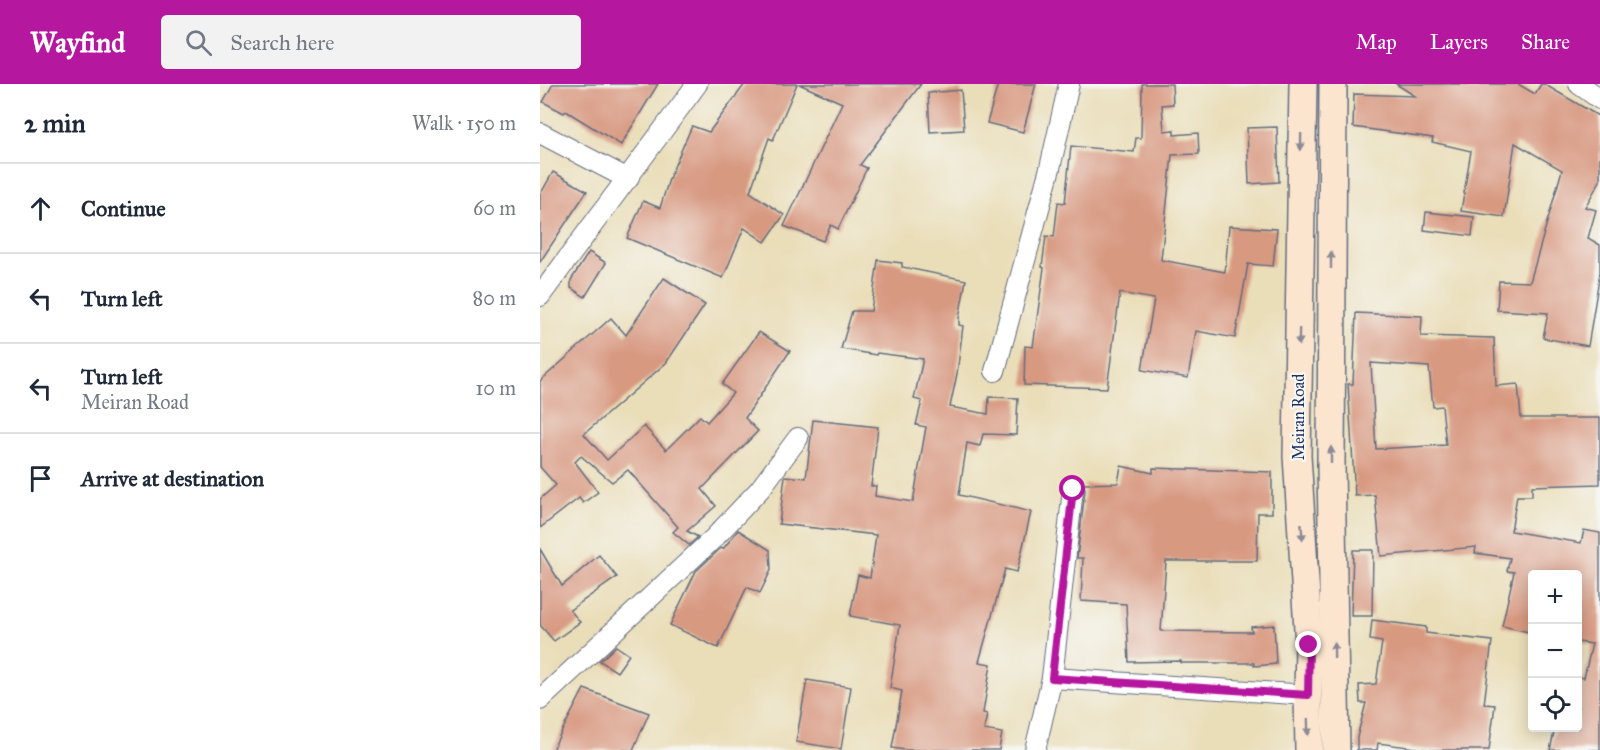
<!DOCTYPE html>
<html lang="en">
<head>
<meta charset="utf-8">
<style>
	body { margin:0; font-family:"IM FELL Great Primer",serif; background:#f2f2f3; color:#1f2937 }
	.controls { position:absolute; right:18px; bottom:18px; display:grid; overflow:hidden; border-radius:6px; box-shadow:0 3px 15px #0003 }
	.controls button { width:54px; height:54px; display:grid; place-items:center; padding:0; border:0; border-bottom:2px solid #e0e1e3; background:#fff; color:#1f2937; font:30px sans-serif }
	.stop { position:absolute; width:18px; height:18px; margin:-14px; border:4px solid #b5179e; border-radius:50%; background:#fff }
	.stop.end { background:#b5179e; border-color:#fff; box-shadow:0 2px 6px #0008 }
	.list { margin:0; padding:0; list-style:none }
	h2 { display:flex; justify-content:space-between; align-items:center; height:78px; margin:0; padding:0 24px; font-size:26px }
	h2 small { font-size:20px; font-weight:400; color:#747a83 }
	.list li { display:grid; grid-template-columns:39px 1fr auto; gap:18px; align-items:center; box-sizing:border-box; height:90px; padding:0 24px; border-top:2px solid #e0e1e3 }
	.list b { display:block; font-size:22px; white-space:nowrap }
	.list p { margin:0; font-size:20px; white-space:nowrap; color:#747a83 }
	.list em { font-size:20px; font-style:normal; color:#747a83 }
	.icon { flex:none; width:33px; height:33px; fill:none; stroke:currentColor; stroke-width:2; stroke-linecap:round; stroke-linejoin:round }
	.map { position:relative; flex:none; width:1060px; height:666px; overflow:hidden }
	header { display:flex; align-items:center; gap:36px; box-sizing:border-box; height:84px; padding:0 30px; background:#b5179e; color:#fff }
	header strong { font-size:28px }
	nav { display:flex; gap:33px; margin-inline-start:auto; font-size:21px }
	.search { width:420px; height:54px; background:#f2f2f3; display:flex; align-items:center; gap:15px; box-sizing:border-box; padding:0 21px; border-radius:6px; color:#747a83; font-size:22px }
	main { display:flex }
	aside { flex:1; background:#fff }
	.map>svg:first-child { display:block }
	.building { fill:#d89981; fill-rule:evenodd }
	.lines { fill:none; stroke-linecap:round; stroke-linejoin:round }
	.minor-casing { stroke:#636c7e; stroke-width:22 }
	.secondary-casing { stroke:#636c7e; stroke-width:30 }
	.minor { stroke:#fff; stroke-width:20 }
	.secondary { stroke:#fbe5cf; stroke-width:27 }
	.oneway { fill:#8b8a96 }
	.route { stroke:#b5179e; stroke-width:8 }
	.labels { text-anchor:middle; stroke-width:4.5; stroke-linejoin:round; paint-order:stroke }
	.street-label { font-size:16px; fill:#1b2f5e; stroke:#f6f6f2 }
</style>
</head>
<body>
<header>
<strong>Wayfind</strong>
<div class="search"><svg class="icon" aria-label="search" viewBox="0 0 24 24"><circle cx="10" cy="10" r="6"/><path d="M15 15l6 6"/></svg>Search here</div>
<nav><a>Map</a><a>Layers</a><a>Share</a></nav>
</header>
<main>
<aside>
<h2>2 min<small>Walk · 150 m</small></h2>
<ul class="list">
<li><svg class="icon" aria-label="ahead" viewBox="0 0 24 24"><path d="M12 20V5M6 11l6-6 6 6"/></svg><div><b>Continue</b></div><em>60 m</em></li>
<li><svg class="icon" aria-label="left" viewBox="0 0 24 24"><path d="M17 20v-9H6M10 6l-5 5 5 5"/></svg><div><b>Turn left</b></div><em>80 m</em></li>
<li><svg class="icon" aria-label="left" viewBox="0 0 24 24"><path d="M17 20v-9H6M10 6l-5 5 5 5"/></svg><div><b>Turn left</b><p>Meiran Road</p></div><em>10 m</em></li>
<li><svg class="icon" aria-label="arrive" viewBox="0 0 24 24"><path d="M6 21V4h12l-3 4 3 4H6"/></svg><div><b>Arrive at destination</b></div></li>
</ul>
</aside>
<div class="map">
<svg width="1060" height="666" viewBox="0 0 1060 666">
	<rect width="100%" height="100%" fill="#f6f6f2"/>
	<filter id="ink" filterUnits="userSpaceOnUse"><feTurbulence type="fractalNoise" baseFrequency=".0167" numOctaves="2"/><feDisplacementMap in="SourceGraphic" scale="12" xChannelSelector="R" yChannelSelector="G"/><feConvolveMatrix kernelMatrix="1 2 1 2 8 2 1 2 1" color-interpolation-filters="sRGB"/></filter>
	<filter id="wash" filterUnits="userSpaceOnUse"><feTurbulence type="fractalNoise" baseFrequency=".008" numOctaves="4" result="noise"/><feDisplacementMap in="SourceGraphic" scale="24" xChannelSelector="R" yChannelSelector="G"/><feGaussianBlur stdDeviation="1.35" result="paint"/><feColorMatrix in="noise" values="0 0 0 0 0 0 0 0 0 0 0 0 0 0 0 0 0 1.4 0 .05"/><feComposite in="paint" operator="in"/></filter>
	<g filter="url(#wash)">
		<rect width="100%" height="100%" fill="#eadeb9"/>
		<g id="blocks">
			<!-- building -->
			<g class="building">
				<polygon points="13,0 118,0 81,61 26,27 24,29 3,18"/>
				<polygon points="205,0 257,0 233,56 229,54 210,108 244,131 225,158 204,144 183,194 87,154 103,117 120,124 130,92 152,42 169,48"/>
				<polygon points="259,0 381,0 320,81 327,84 298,145 291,141 283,157 244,142 302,19"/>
				<polygon points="458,0 496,0 483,48 447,39"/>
				<polygon points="602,0 632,0 633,20 622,21 624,47 634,46 634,51 658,49 659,70 632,71 621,176 685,188 689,142 737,145 733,182 708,180 695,254 656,247 648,294 602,286 614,215 580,209 567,304 484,301 485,262 493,263 504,184 502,183 506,152 514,153 518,118 525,119 531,62 594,68 596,54 601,54"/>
				<polygon points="856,0 978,0 995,10 1001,0 1004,0 1060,33 1060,97 1045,123 1056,126 1048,154 1060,161 1060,188 1048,262 1003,254 1008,229 957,226 959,197 990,198 1022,86 975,59 964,133 921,127 931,67 892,58 893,54 813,43 814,10 875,12"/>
				<polygon points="421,6 424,46 390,48 388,9"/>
				<polygon points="737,43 739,98 709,100 707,44"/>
				<polygon points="13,88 47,107 0,178 0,111"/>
				<polygon points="886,128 934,133 932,152 884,146"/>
				<polygon points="49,168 66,179 45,213 31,204 31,196"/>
				<polygon points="338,176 362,179 362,183 426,196 419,234 419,241 423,242 417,290 410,323 448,330 449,313 478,314 476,351 443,350 440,362 427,359 419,411 491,428 477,488 465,485 439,578 451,580 443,629 447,630 444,646 462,649 459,666 365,666 352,664 362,607 350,604 360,541 310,532 318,491 330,494 336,451 239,440 245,392 266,394 273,336 338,343 331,402 336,402 335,412 373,418 386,343 376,341 382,317 374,315 383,275 337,269 336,271 301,265 312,227 331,227"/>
				<polygon points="124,194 165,221 126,279 44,350 67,376 104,342 126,366 160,332 167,338 193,309 182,300 219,248 250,267 205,334 218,347 162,405 176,422 147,447 158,453 149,461 133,448 138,443 88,386 72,398 41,372 35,378 58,408 43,419 39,414 0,444 0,415 16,401 0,383 0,297 71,234 86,251"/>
				<path d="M816,229L882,232L881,252L954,254L956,302L978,300L981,334H1060V400L992,402V412H977L971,447L1041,459L1044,446L1060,449V666H1010L1015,644H1038V593L1044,594L1052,560L1038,558V490H993V549L962,542L974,488L967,487L970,474L935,469L936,463L841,472L835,411L815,412L808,300H813ZM831,279L889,283L893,323L902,322L906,361L836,365Z"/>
				<polygon points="581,382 613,389 613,384 732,388 732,429 718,429 717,477 626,477 621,547 712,548 711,543 734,541 736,580 714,582 714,579 641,579 641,577 589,578 586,520 541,517 543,474 537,474 545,406 544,400 578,399"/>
				<polygon points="198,446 230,466 231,486 220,509 207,503 178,564 130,541 156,487 181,464 183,465"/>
				<polygon points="0,465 22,502 59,471 77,493 30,526 40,538 14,557 0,541"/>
				<polygon points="813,466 833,466 832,532 811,532"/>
				<polygon points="832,536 886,543 886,549 952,557 944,620 955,621 949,666 891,666 838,659 837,666 817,666 817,653 826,619 820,619 819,601 836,600 842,558 830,556"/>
				<polygon points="76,562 89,571 77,588 60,577"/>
				<polygon points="267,596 311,603 301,665 256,658"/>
				<polygon points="44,605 109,629 93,666 12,666"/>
			</g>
		</g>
	</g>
	<g filter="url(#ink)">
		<use href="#blocks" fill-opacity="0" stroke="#636c7e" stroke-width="1.5"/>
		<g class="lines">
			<defs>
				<g id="minor">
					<polyline points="1039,0 1060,15"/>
					<polyline points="0,49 88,95"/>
					<polyline points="0,212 157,0"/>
					<polyline points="455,287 510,84 529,0"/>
					<polyline points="512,594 768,611"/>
					<polyline points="0,616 175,453 220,405 258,354"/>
					<polyline points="495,666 512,594 533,405"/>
				</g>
				<g id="secondary">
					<polyline points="763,0 757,372 769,561 768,611 769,666"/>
					<polyline points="793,0 791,383 796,666"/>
				</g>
			</defs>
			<!-- minor casing -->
			<use href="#minor" class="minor-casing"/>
			<!-- secondary casing -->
			<use href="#secondary" class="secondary-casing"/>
			<!-- minor -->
			<use href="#minor" class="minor"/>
			<!-- secondary -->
			<use href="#secondary" class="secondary"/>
		</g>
		<!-- one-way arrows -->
		<defs><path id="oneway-solid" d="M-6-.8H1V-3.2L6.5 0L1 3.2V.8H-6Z" transform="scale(1.5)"/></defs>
		<g class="oneway">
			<use href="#oneway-solid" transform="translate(761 58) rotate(91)"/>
			<use href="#oneway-solid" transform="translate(791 176) rotate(-90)"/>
			<use href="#oneway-solid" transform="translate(759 253) rotate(91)"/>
			<use href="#oneway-solid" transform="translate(791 371) rotate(-90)"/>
			<use href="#oneway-solid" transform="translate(762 448) rotate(86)"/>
			<use href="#oneway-solid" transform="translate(794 566) rotate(-91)"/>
			<use href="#oneway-solid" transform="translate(768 643) rotate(89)"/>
		</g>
	</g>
	<g class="lines" filter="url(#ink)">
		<!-- route -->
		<polyline class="route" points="533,405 512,594 768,611 769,561"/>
	</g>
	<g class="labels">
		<!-- street labels -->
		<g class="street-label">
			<text transform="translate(758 333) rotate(-90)" y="6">Meiran Road</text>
		</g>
	</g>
</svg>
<div class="controls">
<button>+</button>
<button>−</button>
<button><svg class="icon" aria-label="locate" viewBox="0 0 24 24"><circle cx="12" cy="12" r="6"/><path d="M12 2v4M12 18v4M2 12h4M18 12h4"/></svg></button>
</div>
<div class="stop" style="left:533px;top:405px"></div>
<div class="stop end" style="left:769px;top:561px"></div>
</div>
</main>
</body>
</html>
